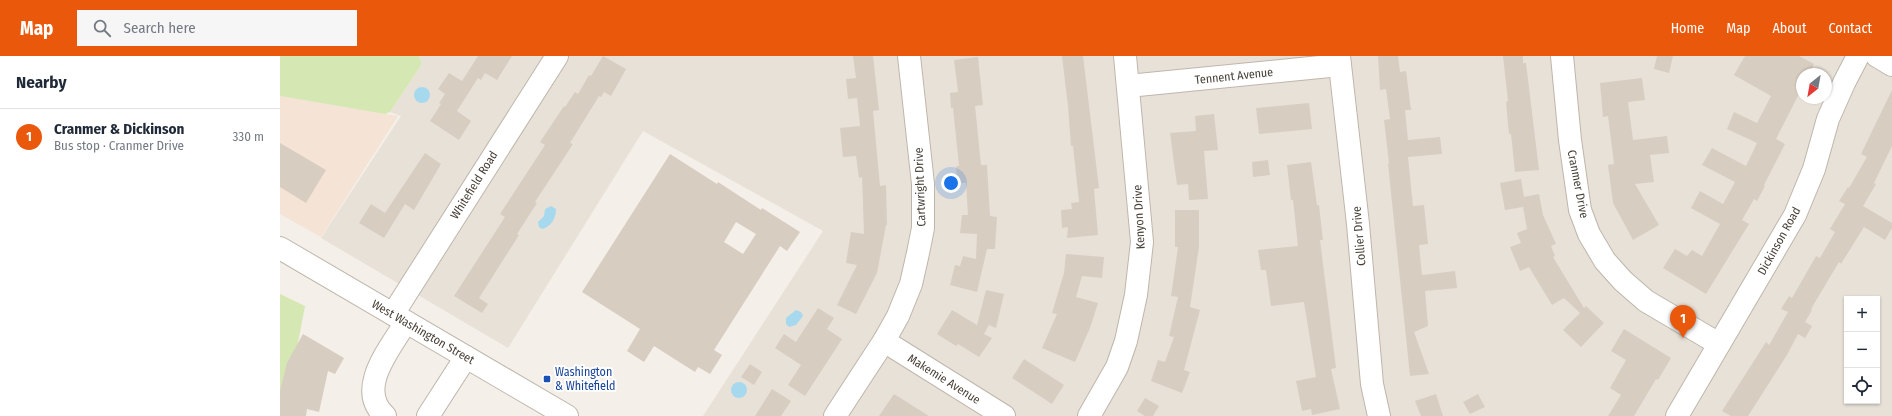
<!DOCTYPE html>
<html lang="en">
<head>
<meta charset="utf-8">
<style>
	body { margin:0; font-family:"Fira Sans Condensed",sans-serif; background:#f6f6f7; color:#1f2937 }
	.controls { position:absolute; right:12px; bottom:12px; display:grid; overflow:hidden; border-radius:0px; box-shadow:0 1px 3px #0004 }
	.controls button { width:36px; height:36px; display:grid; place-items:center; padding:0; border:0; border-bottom:1px solid #e0e1e3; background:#fff; color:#1f2937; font:20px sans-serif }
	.compass { position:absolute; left:1516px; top:12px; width:36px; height:36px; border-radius:50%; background:#fff; box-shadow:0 1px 3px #0004; rotate:211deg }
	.you { position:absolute; left:671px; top:127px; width:14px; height:14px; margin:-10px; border:3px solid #fff; border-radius:50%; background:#1a73e8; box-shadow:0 0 0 6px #1a73e833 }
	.badge { display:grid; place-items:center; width:26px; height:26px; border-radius:50%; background:#ea580c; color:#fff; font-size:13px; font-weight:700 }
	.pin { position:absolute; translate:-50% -33px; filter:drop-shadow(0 1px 2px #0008) }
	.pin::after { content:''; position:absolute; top:21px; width:14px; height:12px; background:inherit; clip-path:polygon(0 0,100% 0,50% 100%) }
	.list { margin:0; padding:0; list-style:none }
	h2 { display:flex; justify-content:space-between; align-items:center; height:52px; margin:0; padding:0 16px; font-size:17px }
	h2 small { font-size:13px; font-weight:400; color:#747a83 }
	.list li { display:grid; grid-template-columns:26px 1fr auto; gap:12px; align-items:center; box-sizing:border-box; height:56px; padding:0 16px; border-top:1px solid #e0e1e3 }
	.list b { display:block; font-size:15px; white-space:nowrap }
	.list p { margin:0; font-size:13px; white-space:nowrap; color:#747a83 }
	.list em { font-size:13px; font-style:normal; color:#747a83 }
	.icon { flex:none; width:22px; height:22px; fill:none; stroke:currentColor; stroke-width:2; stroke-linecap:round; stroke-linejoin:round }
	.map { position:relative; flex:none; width:1612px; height:360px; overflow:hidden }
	header { display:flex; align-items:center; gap:24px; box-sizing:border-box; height:56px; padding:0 20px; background:#ea580c; color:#fff }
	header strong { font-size:19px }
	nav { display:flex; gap:22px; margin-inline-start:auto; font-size:14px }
	.search { width:280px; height:36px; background:#f6f6f7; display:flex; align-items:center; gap:10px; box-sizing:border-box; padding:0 14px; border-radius:0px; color:#747a83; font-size:15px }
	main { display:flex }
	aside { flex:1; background:#fff }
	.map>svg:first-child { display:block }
	.residential { fill:#e8e1d7; fill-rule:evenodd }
	.commercial { fill:#f5e4d5 }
	.green { fill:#d5e7b3 }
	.water { fill:#a7d9ee }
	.building { fill:#d8cdc1; fill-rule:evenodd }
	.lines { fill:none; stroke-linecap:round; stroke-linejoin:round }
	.minor-casing { stroke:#bfb6ab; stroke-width:24 }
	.minor { stroke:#fff; stroke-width:22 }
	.transit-dot { fill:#1a4fb4; stroke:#fff; stroke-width:1.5 }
	.labels { text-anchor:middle; stroke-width:4; stroke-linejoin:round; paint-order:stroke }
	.street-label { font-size:12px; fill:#473f37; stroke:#fff }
	.transit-label { font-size:12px; fill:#164399; stroke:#fff; text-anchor:start }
</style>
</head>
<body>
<header>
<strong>Map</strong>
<div class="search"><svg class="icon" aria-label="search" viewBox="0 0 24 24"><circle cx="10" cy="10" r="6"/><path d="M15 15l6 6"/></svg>Search here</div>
<nav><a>Home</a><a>Map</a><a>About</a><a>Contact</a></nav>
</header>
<main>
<aside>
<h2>Nearby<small></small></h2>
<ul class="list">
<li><span class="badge">1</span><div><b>Cranmer &amp; Dickinson</b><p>Bus stop · Cranmer Drive</p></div><em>330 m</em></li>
</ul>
</aside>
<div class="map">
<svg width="1612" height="360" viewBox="0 0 1612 360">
	<rect width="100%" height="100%" fill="#f4efe9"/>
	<!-- residential -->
	<path class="residential" d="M139,0H1612V360H423L543,175L363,75L228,292L41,182L121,60L110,56L142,8ZM1522,18H1546V42H1522ZM1567,243H1597V345H1567Z"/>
	<!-- commercial -->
	<polygon class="commercial" points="0,40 118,60 41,181 0,158"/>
	<!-- green -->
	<g class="green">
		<polygon points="0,0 139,0 142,8 110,56 105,58 0,40"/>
		<polygon points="0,238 25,250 4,360 0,360"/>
	</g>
	<!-- water -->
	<g class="water">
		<circle cx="142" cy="39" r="8"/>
		<path d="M271,150L276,153C276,162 271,171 262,173L259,171L258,166L264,160L265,153Z"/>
		<polygon points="516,254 521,256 523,260 516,269 509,271 506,268 506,262"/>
		<circle cx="459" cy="334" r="8"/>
	</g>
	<!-- building -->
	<g class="building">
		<polygon points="198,0 232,0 217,24 205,17 201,24 198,22 177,55 191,65 179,84 150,65 161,48 159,47 165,38 158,33 169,17 182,25"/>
		<polygon points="323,0 346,13 331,40 324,36 321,41 319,40 290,87 293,88 255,146 257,147 237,178 239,179 199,242 208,248 202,257 174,240 225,161 220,158 265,89 260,86 284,50 285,51 295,36 298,38 309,19 311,20"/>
		<polygon points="573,0 593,0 599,54 593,55 600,130 606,129 607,169 606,169 597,217 576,258 557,249 577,209 566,207 571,176 584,178 582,121 579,122 576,100 563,101 560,72 580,70 577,42 568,43 566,23 576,22"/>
		<polygon points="782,0 803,0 819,132 814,133 818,179 787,182 788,171 782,172 781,154 792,153 791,147 799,146 793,90 791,90 788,50"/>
		<polygon points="1098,0 1118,0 1120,16 1126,15 1131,54 1125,54 1128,84 1160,81 1162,98 1128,101 1133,150 1144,149 1148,188 1139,189 1142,219 1175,215 1177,232 1145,235 1148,270 1134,276 1149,318 1130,320 1108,108 1109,107 1104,64 1110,63 1106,33 1100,34"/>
		<polygon points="1223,0 1243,0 1243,7 1246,7 1259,114 1235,116 1231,78 1229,78 1226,46 1228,45"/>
		<polygon points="1377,0 1393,0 1389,17 1374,13"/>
		<polygon points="1465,0 1519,0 1534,8 1529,18 1522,18 1522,32 1496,83 1505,88 1484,129 1485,130 1477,145 1474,143 1462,164 1469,168 1426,238 1383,212 1395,193 1407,200 1412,194 1422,200 1440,168 1411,152 1420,135 1443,148 1455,126 1422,109 1432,92 1466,110 1477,87 1447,73 1454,56 1477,67 1491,40 1454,19"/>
		<polygon points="698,1 703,49 695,50 701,109 707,109 710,160 717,161 715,193 707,193 697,236 670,229 675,209 680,210 683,200 696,203 697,178 680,177 682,159 688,159 686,127 677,127 676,110 679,110 673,52 671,52 670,37 678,36 674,4"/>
		<polygon points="1362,22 1365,44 1348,46 1353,84 1387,80 1389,97 1370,99 1374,126 1355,128 1379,169 1353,184 1333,147 1328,109 1334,108 1328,60 1323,61 1320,27"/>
		<polygon points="1612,34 1612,90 1594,127 1596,128 1583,150 1612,167 1612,172 1605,184 1584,171 1561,208 1559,206 1531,253 1532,254 1525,266 1532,270 1525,282 1518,278 1507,299 1468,360 1451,360 1442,355 1486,286 1489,289 1508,256 1501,253 1509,240 1512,242 1536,200 1540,202 1555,176 1550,173 1565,148 1559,145 1568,131 1569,132 1587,101 1581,98"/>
		<polygon points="1029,47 1032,73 979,78 976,52"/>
		<polygon points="934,58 938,94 924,95 928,143 909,144 908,128 897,129 890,77 916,75 915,60"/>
		<polygon points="0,87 46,114 26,147 0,131"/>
		<polygon points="145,97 161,108 134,154 125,148 104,182 79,167 91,148 105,157"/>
		<path d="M390,98L437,128L438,126L481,154L482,152L520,176L507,195L500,190L434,294L442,299L430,318L418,311L415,316L374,290L364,306L347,295L360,273L302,236ZM456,166L476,178L463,198L444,186Z"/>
		<polygon points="988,104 990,119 973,121 972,106"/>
		<polygon points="1031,106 1037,149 1039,149 1043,184 1040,184 1056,312 1051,313 1060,353 1032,359 1031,353 1022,355 1016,325 1036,321 1024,246 991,250 986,214 981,214 978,194 1018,190 1013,144 1011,144 1007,109"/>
		<polygon points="1241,123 1244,141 1259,138 1263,159 1276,188 1271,190 1275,200 1273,201 1304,252 1306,250 1324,267 1301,291 1283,274 1300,257 1284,242 1272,249 1249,211 1240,215 1230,191 1241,187 1237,177 1247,173 1243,151 1225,154 1220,127"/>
		<polygon points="895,154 919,154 919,191 910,251 920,254 904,314 910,316 902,337 871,325 878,304 885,306 894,281 889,280 898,241 891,240 898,191 895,191"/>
		<polygon points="786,198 824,201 822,222 802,220 796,241 818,247 810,272 795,306 762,292 777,258 772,257 784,217"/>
		<polygon points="706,234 724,238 716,272 709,269 704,278 712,282 699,301 678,288 676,290 657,278 672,254 697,269"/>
		<polygon points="538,252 554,262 547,273 562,283 525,340 508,329 521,309 495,292 504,278 516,286"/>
		<polygon points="1344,273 1391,302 1378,324 1376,323 1354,360 1328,360 1341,339 1330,332 1346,304 1331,295"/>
		<polygon points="23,278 64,302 55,318 48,315 39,356 27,353 26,360 0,360 0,335 7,307"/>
		<polygon points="744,303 784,329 772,348 732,322"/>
		<polygon points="470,308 482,316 474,329 461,321"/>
		<polygon points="492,333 511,345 501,360 475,360"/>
		<polygon points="614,338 649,360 599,360"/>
		<polygon points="1156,338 1163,360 1141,360 1135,345"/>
		<polygon points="1198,338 1205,351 1190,358 1183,346"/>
		<polygon points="865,342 879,350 873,360 865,360 857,355"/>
	</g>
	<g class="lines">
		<defs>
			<g id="minor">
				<polyline points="1059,0 1078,168 1092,328 1099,360"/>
				<polyline points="1282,0 1290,84 1300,154 1309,178 1325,205 1343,225 1366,245 1439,288"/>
				<polyline points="1597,0 1612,9"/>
				<polyline points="848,30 1060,9"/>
				<polyline points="0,192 287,360"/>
				<polyline points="113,258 277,0"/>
				<polyline points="604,285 724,360"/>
				<path d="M105,360C75,333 110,293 126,266"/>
				<polyline points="148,360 186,301"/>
				<polyline points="555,360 604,285 618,260 631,228 638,197 643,172 643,128 629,0"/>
				<polyline points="809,360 837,311 846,285 856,239 862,186 845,0"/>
				<polyline points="1397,360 1515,159 1534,113 1548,63 1564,27 1578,0"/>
			</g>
		</defs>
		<!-- minor casing -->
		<use href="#minor" class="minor-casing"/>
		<!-- minor -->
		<use href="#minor" class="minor"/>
	</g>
	<!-- markers -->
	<rect class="transit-dot" x="263" y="319" width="8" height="8" rx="2"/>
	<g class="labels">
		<!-- street labels -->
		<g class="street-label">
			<text transform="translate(954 20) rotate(-6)" y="4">Tennent Avenue</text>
			<text transform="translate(1298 128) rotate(79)" y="4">Cranmer Drive</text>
			<text transform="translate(194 129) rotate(-58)" y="4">Whitefield Road</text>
			<text transform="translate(640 131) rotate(-92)" y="4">Cartwright Drive</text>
			<text transform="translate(859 161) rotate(-93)" y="4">Kenyon Drive</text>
			<text transform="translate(1079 180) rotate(-95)" y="4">Collier Drive</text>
			<text transform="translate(1499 185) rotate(-61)" y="4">Dickinson Road</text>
			<text transform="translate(143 276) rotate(30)" y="4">West Washington Street</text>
			<text transform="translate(664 323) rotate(32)" y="4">Makemie Avenue</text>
		</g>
		<!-- transit labels -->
		<g class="transit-label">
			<text x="275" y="320">Washington<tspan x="275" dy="14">&amp; Whitefield</tspan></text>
		</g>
	</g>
</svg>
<div class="controls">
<button>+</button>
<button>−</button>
<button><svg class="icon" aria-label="locate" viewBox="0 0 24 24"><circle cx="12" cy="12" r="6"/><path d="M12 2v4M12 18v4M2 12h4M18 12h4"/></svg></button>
</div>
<svg class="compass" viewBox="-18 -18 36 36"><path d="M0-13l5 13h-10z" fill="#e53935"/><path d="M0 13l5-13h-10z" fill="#747a83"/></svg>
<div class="you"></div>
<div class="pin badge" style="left:1403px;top:282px">1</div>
</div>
</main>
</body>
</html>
